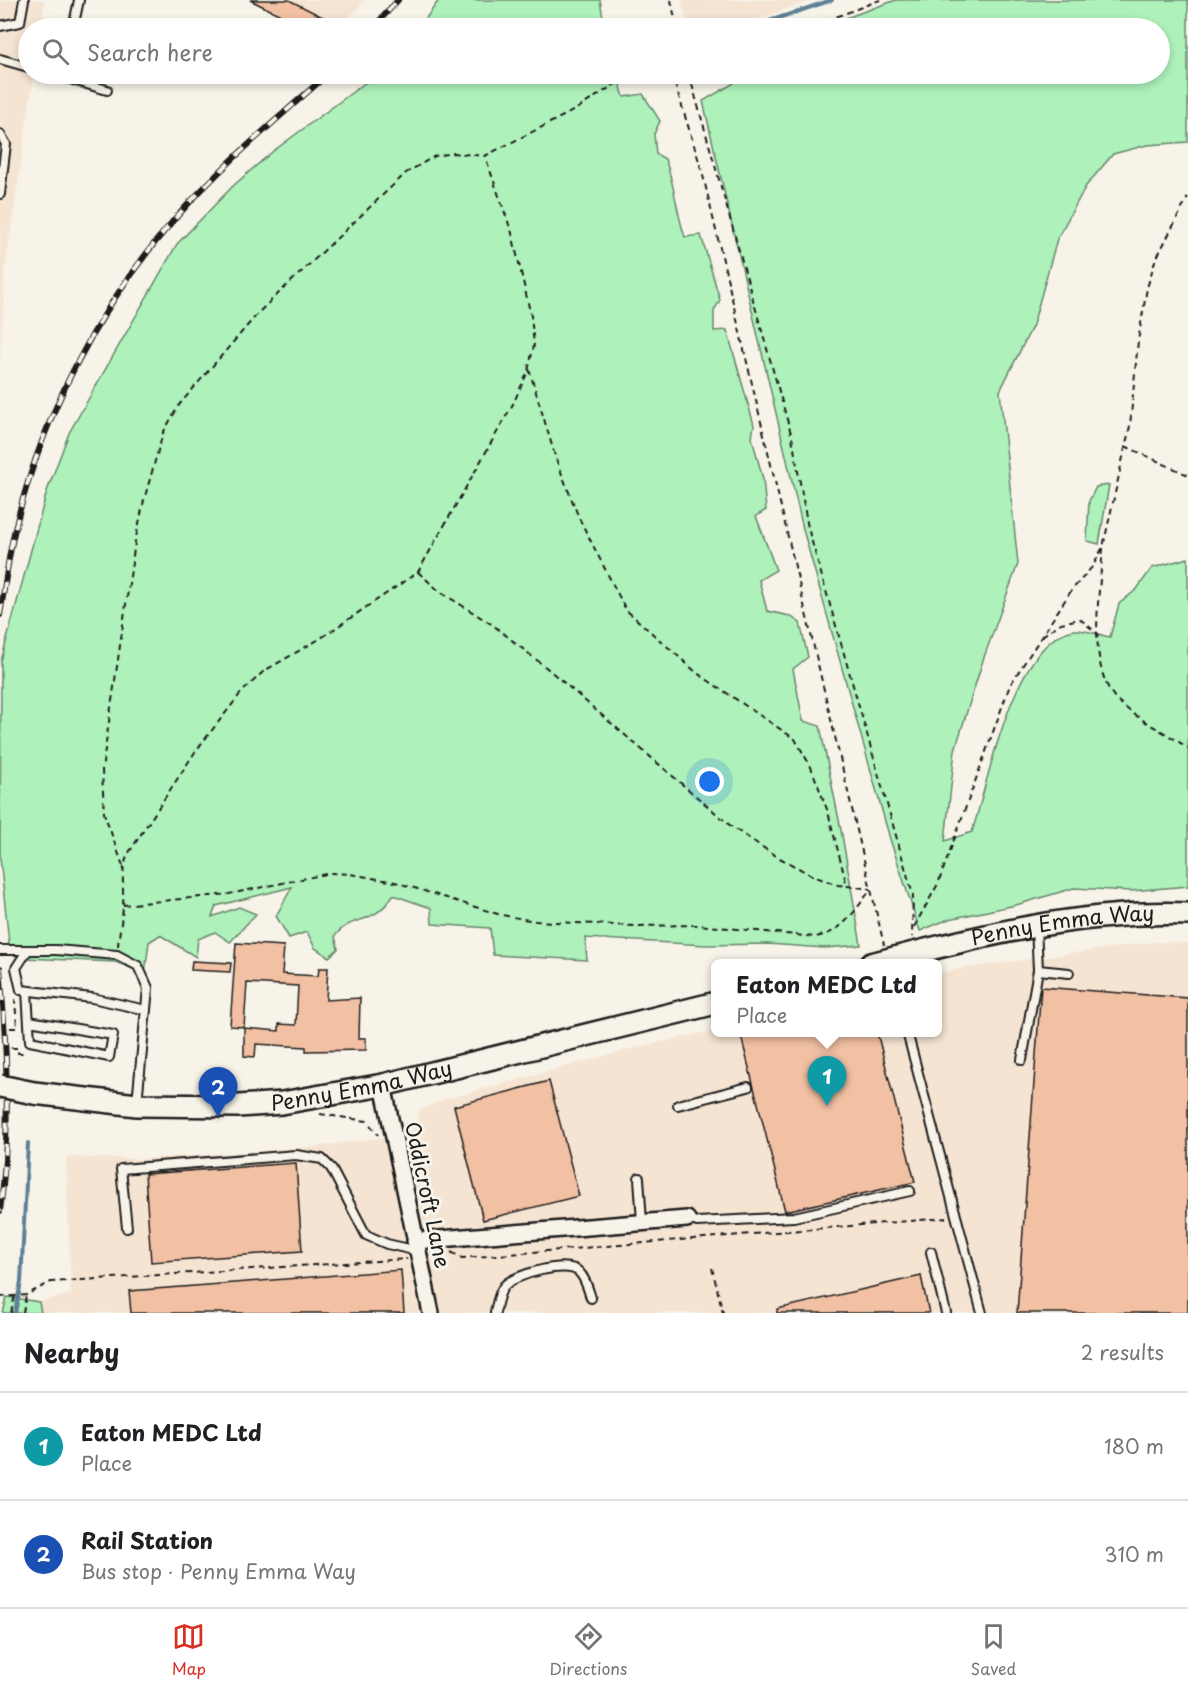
<!DOCTYPE html>
<html lang="en">
<head>
<meta charset="utf-8">
<style>
	body { margin:0; font-family:"Playpen Sans",sans-serif; background:#f6f6f6; color:#202124 }
	.you { position:absolute; left:710px; top:782px; width:21px; height:21px; margin:-15px; border:4px solid #fff; border-radius:50%; background:#1a73e8; box-shadow:0 0 0 9px #1a73e833 }
	.badge { display:grid; place-items:center; width:39px; height:39px; border-radius:50%; background:#d93025; color:#fff; font-size:20px; font-weight:700 }
	.pin { position:absolute; translate:-50% -50px; filter:drop-shadow(0 2px 3px #0008) }
	.pin::after { content:''; position:absolute; top:32px; width:21px; height:18px; background:inherit; clip-path:polygon(0 0,100% 0,50% 100%) }
	.popup { position:absolute; left:711px; top:959px; width:231px; height:78px; box-sizing:border-box; display:grid; place-content:center; border-radius:9px; background:#fff; filter:drop-shadow(0 2px 4px #0005); font-size:20px; white-space:nowrap; color:#757577 }
	.popup b { font-size:22px; color:#202124 }
	.popup::after { content:''; position:absolute; left:50%; top:100%; margin-left:-12px; border:12px solid transparent; border-top-color:#fff }
	.list { margin:0; padding:0; list-style:none }
	h2 { display:flex; justify-content:space-between; align-items:center; height:78px; margin:0; padding:0 24px; font-size:26px }
	h2 small { font-size:20px; font-weight:400; color:#757577 }
	.list li { display:grid; grid-template-columns:39px 1fr auto; gap:18px; align-items:center; box-sizing:border-box; height:108px; padding:0 24px; border-top:2px solid #e0e0e0 }
	.list b { display:block; font-size:22px; white-space:nowrap }
	.list p { margin:0; font-size:20px; white-space:nowrap; color:#757577 }
	.list em { font-size:20px; font-style:normal; color:#757577 }
	.icon { flex:none; width:33px; height:33px; fill:none; stroke:currentColor; stroke-width:2; stroke-linecap:round; stroke-linejoin:round }
	.map { position:relative; flex:none; width:1188px; height:1313px; overflow:hidden }
	.search { position:absolute; background:#fff; box-shadow:0 3px 9px #0003; left:18px; right:18px; top:18px; height:66px; display:flex; align-items:center; gap:15px; box-sizing:border-box; padding:0 21px; border-radius:33px; color:#757577; font-size:22px }
	.sheet { height:294px; background:#fff }
	nav { display:flex; justify-content:space-around; align-items:center; box-sizing:border-box; height:84px; border-top:2px solid #e0e0e0; background:#fff; font-size:16px; color:#757577 }
	nav a { display:grid; justify-items:center; gap:3px }
	nav .on { color:#d93025 }
	.map>svg:first-child { display:block }
	.built { fill:#f6e4d3 }
	.green { fill:#aef1bb; stroke:#65866c; stroke-width:1.5 }
	.lines { fill:none; stroke-linecap:round; stroke-linejoin:round }
	.stream { stroke:#5d8096; stroke-width:4 }
	.building { fill:#f2c0a3; stroke:#1c1c1c; stroke-width:1.5 }
	.service-casing { stroke:#1c1c1c; stroke-width:12 }
	.minor-casing { stroke:#1c1c1c; stroke-width:20 }
	.secondary-casing { stroke:#1c1c1c; stroke-width:26 }
	.path { stroke:#1c1c1c; stroke-width:2; stroke-dasharray:6 4.5; stroke-linecap:butt }
	.service { stroke:#f7f3e8; stroke-width:8 }
	.minor { stroke:#f7f3e8; stroke-width:15 }
	.secondary { stroke:#f7f3e8; stroke-width:21 }
	.rail-casing { stroke:#1c1c1c; stroke-width:6 }
	.rail { stroke:#f7f3e8; stroke-width:4; stroke-dasharray:11; stroke-linecap:butt }
	.secondary-bridge-casing { stroke:#1c1c1c; stroke-width:26; stroke-linecap:butt }
	.secondary-bridge { stroke:#f7f3e8; stroke-width:21 }
	.labels { text-anchor:middle; stroke-width:6; stroke-linejoin:round; paint-order:stroke }
	.street-label { font-size:21px; fill:#1c1c1c; stroke:#f7f3e8 }
</style>
</head>
<body>
<div class="map">
<svg width="1188" height="1313" viewBox="0 0 1188 1313">
	<rect width="100%" height="100%" fill="#f7f3e8"/>
	<filter id="ink" filterUnits="userSpaceOnUse"><feTurbulence type="fractalNoise" baseFrequency=".0167" numOctaves="2"/><feDisplacementMap in="SourceGraphic" scale="12" xChannelSelector="R" yChannelSelector="G"/><feConvolveMatrix kernelMatrix="1 2 1 2 8 2 1 2 1" color-interpolation-filters="sRGB"/></filter>
	<g filter="url(#ink)">
		<!-- built -->
		<g class="built">
			<polygon points="0,0 45,0 41,28 28,28 28,74 34,74 5,270 0,366"/>
			<polygon points="252,0 365,0 340,28 302,28"/>
			<polygon points="681,0 813,0 731,28 689,28"/>
			<polygon points="1154,942 1188,943 1188,1313 41,1313 39,1302 71,1294 66,1157 146,1159 312,1147 412,1134 420,1110 442,1100 638,1047 716,1030 716,1032 938,1032 938,974 964,968"/>
		</g>
		<!-- green -->
		<g class="green">
			<polygon points="439,0 600,0 605,28 419,28"/>
			<path d="M896,0H1188V142L1147,145L1113,154L1086,186L1057,239L1033,325L1000,391L1018,564L983,660L955,750L945,841L972,832C988,784 1013,640 1074,630C1084,629 1099,635 1110,637L1119,604L1137,589L1152,568L1188,558V886L1131,891L1074,888L1016,905L949,919L920,931L890,839L804,533L703,101L734,83L737,74H1160V28H818Z"/>
			<path d="M377,74H617L624,97L643,94L660,121L654,134L656,154L665,159C675,185 676,211 685,237L701,235L720,300L714,311V331L727,330L754,425L752,438L763,479L766,510L756,516L776,570L759,580L767,611L790,616L800,623L808,657L793,669L803,721L820,726L842,835L861,945L825,948L768,944L706,945L585,938L587,960L493,955L490,928L432,924L431,908L393,895C373,928 352,913 335,936L338,949L329,957L315,948L307,932L289,938L276,916L292,887L216,906L212,917L239,907L256,914L230,942L215,932L198,939L196,957L160,935L149,942L145,973L115,962L24,958L10,952L0,858L1,661L47,491L69,433L177,244L233,186L272,152Z"/>
			<polygon points="1109,485 1099,544 1087,541 1089,501 1096,487"/>
			<polygon points="7,1297 39,1302 41,1313 3,1313"/>
		</g>
		<g class="lines">
			<!-- stream -->
			<g class="stream">
				<polyline points="749,28 832,0"/>
				<polyline points="15,1313 21,1282 28,1143"/>
			</g>
		</g>
		<!-- building -->
		<g class="building">
			<polygon points="250,0 289,0 325,18 320,28 307,28"/>
			<polygon points="236,943 284,946 282,974 318,976 319,968 328,968 326,1000 360,998 359,1038 366,1038 366,1050 306,1051 306,1047 256,1044 255,1057 244,1056 244,1028 279,1031 279,1024 296,1025 298,986 247,983 244,1027 230,1026"/>
			<polygon points="192,961 231,963 230,972 191,970"/>
			<polygon points="1041,987 1188,998 1188,1313 1017,1313"/>
			<polygon points="740,1032 877,1032 915,1182 785,1211"/>
			<polygon points="549,1081 579,1196 483,1220 454,1106"/>
			<polygon points="296,1163 302,1251 151,1262 145,1174"/>
			<polygon points="401,1270 404,1313 131,1313 129,1291"/>
			<polygon points="921,1276 929,1313 777,1313 777,1309"/>
		</g>
		<g class="lines">
			<defs>
				<g id="service">
					<polyline points="0,26 20,22 24,0"/>
					<polyline points="73,28 79,0"/>
					<polyline points="0,59 28,67"/>
					<polyline points="53,74 107,90"/>
					<polyline points="0,134 6,144 0,194"/>
					<polyline points="0,950 56,950 117,955 138,966 148,988 137,1103"/>
					<polyline points="27,951 16,968 21,990 92,998 146,1010"/>
					<polyline points="1038,970 1069,973"/>
					<polyline points="27,991 30,1041 109,1057 113,1035 29,1021"/>
					<polyline points="907,1032 982,1313"/>
					<polyline points="1022,1060 1038,970 1036,926"/>
					<polyline points="678,1105 748,1087"/>
					<polyline points="639,1178 642,1222"/>
					<polyline points="687,1219 697,1222 794,1217 910,1191"/>
					<polyline points="127,1228 121,1169 296,1155 322,1159 331,1168 366,1235 387,1244 418,1251"/>
					<polyline points="931,1252 946,1313"/>
					<path d="M495,1313C497,1304 498,1294 504,1286C515,1274 568,1260 579,1272C586,1279 588,1289 591,1298"/>
				</g>
				<g id="minor">
					<polyline points="383,1085 431,1313"/>
					<polyline points="415,1241 687,1219"/>
				</g>
				<g id="secondary">
					<path id="s1" d="M871,964C974,937 1081,910 1188,914"/>
					<path id="s2" d="M34,1093L137,1105L239,1106L282,1103L383,1085L716,1003"/>
				</g>
			</defs>
			<!-- service casing -->
			<use href="#service" class="service-casing"/>
			<!-- minor casing -->
			<use href="#minor" class="minor-casing"/>
			<!-- secondary casing -->
			<use href="#secondary" class="secondary-casing"/>
			<!-- path -->
			<g class="path">
				<polyline points="671,0 677,28"/>
				<polyline points="807,28 880,0"/>
				<polyline points="672,74 702,171 884,945"/>
				<polyline points="689,74 792,437 808,528 913,895 912,937"/>
				<polyline points="529,369 556,459 579,518 626,610 697,673 795,739 811,767 828,812 847,886"/>
				<polyline points="1125,446 1188,475"/>
				<path d="M1103,548C1100,591 1085,670 1119,702C1139,721 1166,732 1188,748"/>
				<polyline points="418,572 439,591 493,625 548,669 732,827 776,856 813,876 838,885 871,889"/>
				<polyline points="1042,636 1061,623 1080,619 1099,635"/>
				<polyline points="123,866 104,813 102,770 135,542 144,500 163,433 179,405 260,311 406,173 435,156 454,153 485,156 575,110 631,74"/>
				<path d="M123,905L229,894L331,873L350,874L395,882L501,915L536,921L635,926L699,925L815,937C843,933 855,910 871,889"/>
				<polyline points="914,927 938,884 1010,685 1071,591 1093,566 1103,547 1130,426 1138,341 1147,288 1155,261 1188,197"/>
				<path d="M118,946C119,933 122,920 123,907C124,888 120,873 128,854L195,752L241,693L264,671L321,638L418,572L513,404L528,371L534,345L531,316L512,233L485,156"/>
				<polyline points="10,1028 17,1028 15,999"/>
				<polyline points="11,1048 18,1048 18,1053 23,1053"/>
				<polyline points="320,1114 367,1121 378,1135"/>
				<polyline points="451,1252 462,1258 946,1218"/>
				<polyline points="712,1268 723,1313"/>
				<polyline points="0,1297 26,1295 51,1282 407,1259"/>
				<polyline points="11,1313 15,1295"/>
				<polyline points="23,1313 26,1295"/>
			</g>
			<!-- service -->
			<use href="#service" class="service"/>
			<!-- minor -->
			<use href="#minor" class="minor"/>
			<!-- secondary -->
			<use href="#secondary" class="secondary"/>
			<defs>
				<g id="rail">
					<polyline points="373,28 398,0"/>
					<path d="M0,615C5,586 8,557 15,529C42,417 97,308 173,221C220,167 275,121 328,74"/>
					<path d="M0,968C7,1050 11,1130 0,1211"/>
				</g>
			</defs>
			<!-- rail casing -->
			<use href="#rail" class="rail-casing"/>
			<!-- rail -->
			<use href="#rail" class="rail"/>
			<defs>
				<polyline id="secondary-bridge" points="0,1086 34,1093"/>
			</defs>
			<!-- secondary-bridge casing -->
			<use href="#secondary-bridge" class="secondary-bridge-casing"/>
			<!-- secondary-bridge -->
			<use href="#secondary-bridge" class="secondary-bridge"/>
		</g>
	</g>
	<g class="labels">
		<!-- street labels -->
		<g class="street-label">
			<text dy="7" stroke="none"><textPath href="#s1" startOffset="196">Penny Emma Way</textPath></text>
			<text dy="7" stroke="none"><textPath href="#s2" startOffset="330">Penny Emma Way</textPath></text>
			<text transform="translate(427 1195) rotate(78)" y="7">Oddicroft Lane</text>
		</g>
	</g>
</svg>
<div class="you"></div>
<div class="pin badge" style="left:827px;top:1106px;background:#0f9aa8">1</div>
<div class="popup"><b>Eaton MEDC Ltd</b>Place</div>
<div class="pin badge" style="left:218px;top:1117px;background:#1a4fb4">2</div>
<div class="search"><svg class="icon" aria-label="search" viewBox="0 0 24 24"><circle cx="10" cy="10" r="6"/><path d="M15 15l6 6"/></svg>Search here</div>
</div>
<section class="sheet">
<h2>Nearby<small>2 results</small></h2>
<ul class="list">
<li><span class="badge" style="background:#0f9aa8">1</span><div><b>Eaton MEDC Ltd</b><p>Place</p></div><em>180 m</em></li>
<li><span class="badge" style="background:#1a4fb4">2</span><div><b>Rail Station</b><p>Bus stop · Penny Emma Way</p></div><em>310 m</em></li>
</ul>
</section>
<nav>
<a class="on"><svg class="icon" aria-label="map" viewBox="0 0 24 24"><path d="M3 6l6-2 6 2 6-2v14l-6 2-6-2-6 2zM9 4v14M15 6v14"/></svg>Map</a>
<a><svg class="icon" aria-label="directions" viewBox="0 0 24 24"><path d="M12 3l9 9-9 9-9-9zM9 14v-3h6M13 9l2 2-2 2"/></svg>Directions</a>
<a><svg class="icon" aria-label="saved" viewBox="0 0 24 24"><path d="M7 4h10v16l-5-4-5 4z"/></svg>Saved</a>
</nav>
</body>
</html>
